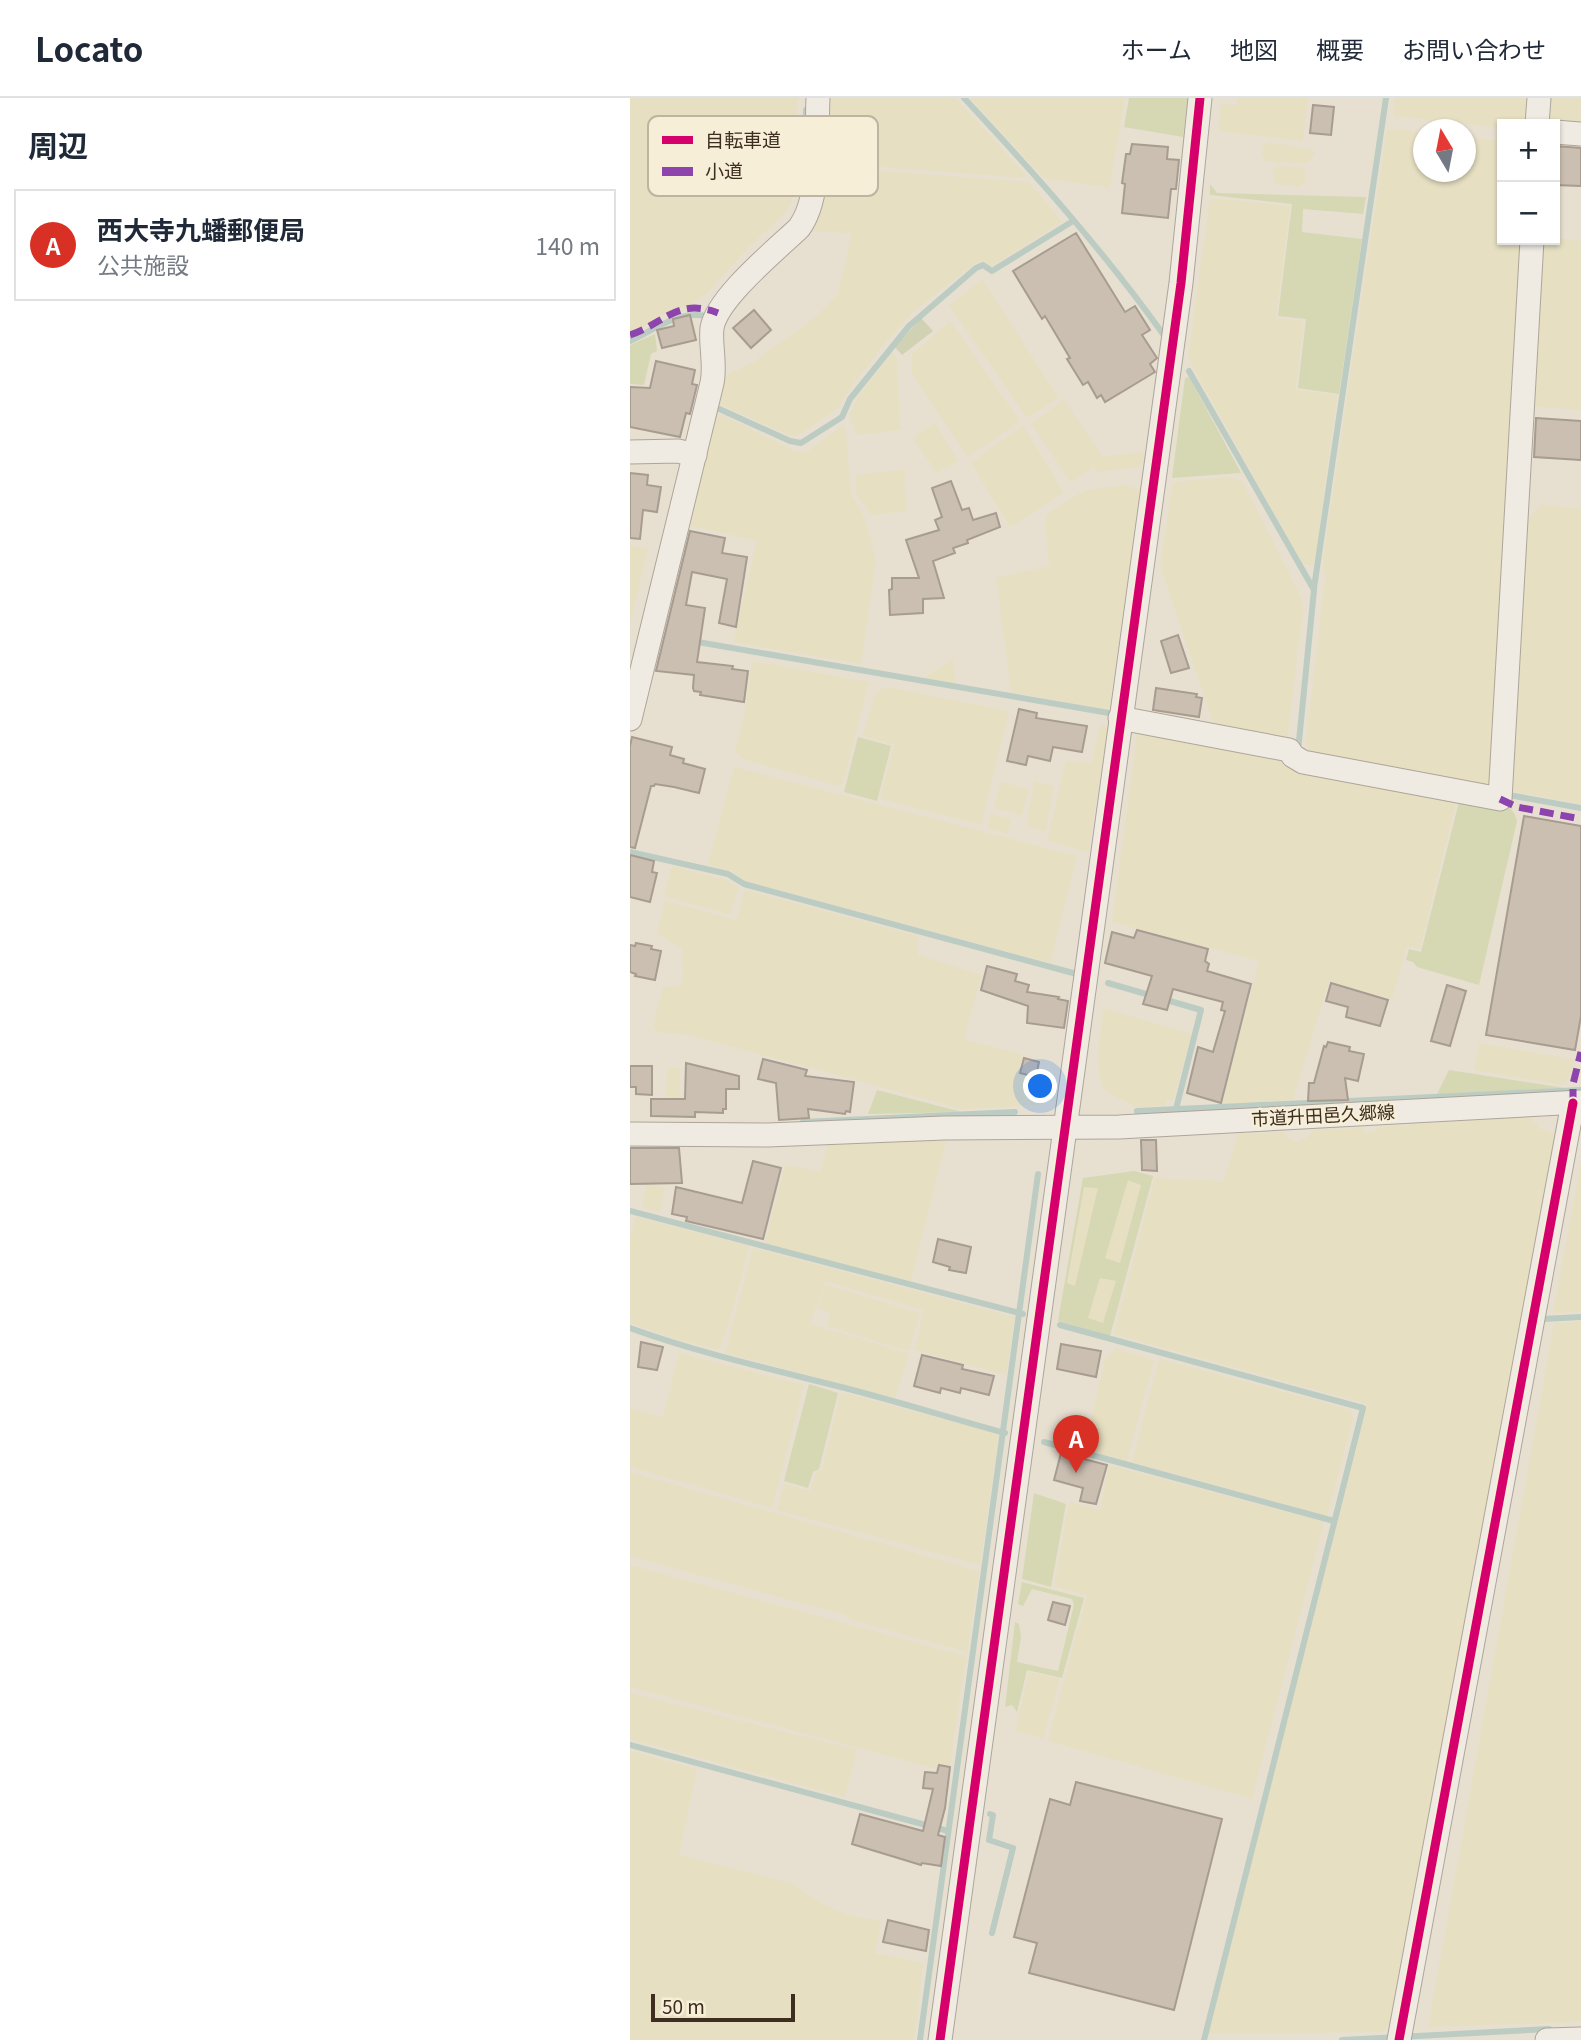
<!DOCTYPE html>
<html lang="ja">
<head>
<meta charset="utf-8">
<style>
	body { margin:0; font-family:Georgia,"Noto Sans JP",serif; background:#f6f6f7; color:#1f2937 }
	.controls { position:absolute; right:21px; top:21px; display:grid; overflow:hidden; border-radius:0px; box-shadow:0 2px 5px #0004 }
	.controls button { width:63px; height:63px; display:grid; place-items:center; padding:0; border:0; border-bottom:2px solid #e0e1e3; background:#fff; color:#1f2937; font:35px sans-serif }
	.compass { position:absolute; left:783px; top:21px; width:63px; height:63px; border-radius:50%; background:#fff; box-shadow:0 2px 5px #0004; rotate:350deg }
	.scale { position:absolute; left:21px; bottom:18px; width:144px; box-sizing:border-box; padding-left:7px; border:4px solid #3d2e20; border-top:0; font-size:19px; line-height:24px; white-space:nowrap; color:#3d2e20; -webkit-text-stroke:5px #f7eed8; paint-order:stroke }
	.you { position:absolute; left:411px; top:989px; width:24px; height:24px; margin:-18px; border:5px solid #fff; border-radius:50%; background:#1a73e8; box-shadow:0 0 0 10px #1a73e833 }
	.badge { display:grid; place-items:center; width:46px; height:46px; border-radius:50%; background:#d93025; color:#fff; font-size:23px; font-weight:700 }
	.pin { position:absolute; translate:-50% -58px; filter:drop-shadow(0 2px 4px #0008) }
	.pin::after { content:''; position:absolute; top:37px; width:24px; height:21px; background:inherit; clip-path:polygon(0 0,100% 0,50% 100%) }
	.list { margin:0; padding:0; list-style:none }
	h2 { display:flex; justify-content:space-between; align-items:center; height:91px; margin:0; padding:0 28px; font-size:30px }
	h2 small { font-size:23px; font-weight:400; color:#747a83 }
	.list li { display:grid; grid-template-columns:46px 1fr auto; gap:21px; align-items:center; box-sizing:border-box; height:112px; margin:0 14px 14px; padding:0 14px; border:2px solid #e0e1e3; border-radius:0px }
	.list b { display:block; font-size:26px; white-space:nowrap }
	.list p { margin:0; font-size:23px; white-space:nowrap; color:#747a83 }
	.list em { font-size:23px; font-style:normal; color:#747a83 }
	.map { position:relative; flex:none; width:951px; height:1942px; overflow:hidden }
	header { display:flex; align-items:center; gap:42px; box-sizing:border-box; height:98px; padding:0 35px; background:#fff; border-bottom:2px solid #e0e1e3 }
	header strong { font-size:33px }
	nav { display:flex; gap:38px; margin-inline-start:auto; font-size:24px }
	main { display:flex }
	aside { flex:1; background:#fff }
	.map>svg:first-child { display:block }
	.farmland { fill:#e6dfc2 }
	.green { fill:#d6d7b3; fill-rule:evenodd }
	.cemetery { fill:#d1d1b3 }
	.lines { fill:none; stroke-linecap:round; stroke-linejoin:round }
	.stream { stroke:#bcccc2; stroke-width:6 }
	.building { fill:#cbbfb2; stroke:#a89c90; stroke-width:2 }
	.minor-casing { stroke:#ada599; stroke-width:25 }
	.minor { stroke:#efebe3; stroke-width:23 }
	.quiet { stroke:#8e44ad; stroke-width:7; stroke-dasharray:14 7; stroke-linecap:butt }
	.cycleway-casing { stroke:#f7eed8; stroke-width:13 }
	.cycleway { stroke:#d6006c; stroke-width:9 }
	.labels { text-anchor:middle; stroke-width:5; stroke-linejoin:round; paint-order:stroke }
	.street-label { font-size:18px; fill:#3d2e20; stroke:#f7eed8 }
	.key { fill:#f7eed8; stroke:#bfb4a1; stroke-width:2 }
	.key-label { font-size:19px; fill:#3d2e20 }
</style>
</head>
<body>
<header>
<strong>Locato</strong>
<nav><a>ホーム</a><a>地図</a><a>概要</a><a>お問い合わせ</a></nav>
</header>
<main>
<aside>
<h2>周辺<small></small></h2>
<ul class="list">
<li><span class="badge">A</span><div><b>西大寺九蟠郵便局</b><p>公共施設</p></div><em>140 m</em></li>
</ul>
</aside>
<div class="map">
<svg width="951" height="1942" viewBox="0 0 951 1942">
	<rect width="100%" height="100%" fill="#e7e0d1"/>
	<!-- farmland -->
	<g class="farmland">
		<polygon points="0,0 167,0 164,91 161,105 154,116 121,147 75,197 60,207 36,215 12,230 0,234"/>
		<polygon points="197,0 325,0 393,74 395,80 199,65 196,59"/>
		<polygon points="340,0 495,0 480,90 414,80"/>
		<polygon points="608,0 678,0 673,43 588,33 591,6 606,7"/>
		<polygon points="765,0 897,0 896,26 872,26 872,30 763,18"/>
		<polygon points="917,0 951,0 951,29 922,26 917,21"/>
		<polygon points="757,31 793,34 794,74 836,74 836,39 872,43 872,142 891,142 862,684 852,687 679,654 676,642 695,482 693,462"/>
		<polygon points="638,44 680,51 685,55 680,63 675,65 640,64 634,62 631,55 633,47"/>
		<polygon points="648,68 675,70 676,83 670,89 645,86 642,74"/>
		<polygon points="197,69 399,84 432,124 362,168 355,163 347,164 285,212 257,243 221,289 209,309 169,337 161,338 85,304 91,280 122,265 186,219 208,196 222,135 185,134 182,128 193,108"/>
		<polygon points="580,100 660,108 646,220 674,223 665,292 707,297 685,463 681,468 672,465 558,260"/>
		<polygon points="925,140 951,143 951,312 900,308 909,142 925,142"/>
		<polygon points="352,181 429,300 397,320 319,207"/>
		<polygon points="320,223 390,323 338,359 281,274 282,256"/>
		<polygon points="262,255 267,260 270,332 227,337 219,318 227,300"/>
		<polygon points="434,302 472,358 510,354 514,357 514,365 509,369 468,374 464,369 441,384 401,325"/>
		<polygon points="89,316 165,353 175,355 213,327 216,333 221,394 236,424 246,463 231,566 103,544 127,443 53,426 80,318"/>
		<polygon points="305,325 328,363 307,375 284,342 288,336"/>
		<polygon points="393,327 434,395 380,429 341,365"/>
		<polygon points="275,371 277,413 242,417 226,395 226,377"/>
		<polygon points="600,379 613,384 671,499 673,510 657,643 585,630 530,468 543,384"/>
		<polygon points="495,387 510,392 479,612 381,594 366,480 419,468 415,422 419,414 456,392"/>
		<polygon points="911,406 951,411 951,706 878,692 891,431"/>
		<polygon points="0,448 18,450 0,526"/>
		<polygon points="323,561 326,586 294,580"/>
		<polygon points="122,563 239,584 213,686 208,688 113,661 105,653 115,614"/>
		<polygon points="258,589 379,613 351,727 250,701 264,646 233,638 244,598 250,592"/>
		<polygon points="470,627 478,629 458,754 417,743 436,663 462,665"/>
		<polygon points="508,630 827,700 790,851 777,848 762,901 699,883 663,1002 592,1006 629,863 482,824"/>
		<polygon points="104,669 447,758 420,865 116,783 100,772 78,767"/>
		<polygon points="405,683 424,688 416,733 397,729 399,719 397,718"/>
		<polygon points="370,684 399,691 392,717 364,710"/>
		<polygon points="361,716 382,721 378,736 357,730"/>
		<polygon points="42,768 95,782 109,789 100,817 34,798"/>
		<polygon points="115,792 288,838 288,857 352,877 335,936 336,942 392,956 389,975 426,984 425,993 411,1007 332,1011 59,937 26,934 23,927 33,889 47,888 53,884 52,851 27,835 35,803 106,822"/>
		<polygon points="473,910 562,936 543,1002 537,1002 535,1008 506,1009 476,994 471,986 468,961"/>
		<polygon points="849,945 945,962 940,978 934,987 844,972"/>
		<polygon points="37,970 50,970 50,1004 36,1003"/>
		<polygon points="902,1018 903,1025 907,1025 908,1030 932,1038 766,1919 753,1934 578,1936 737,1306 484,1236 525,1080 594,1083 608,1036 654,1034 658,1039 667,1044 677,1039 683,1032 733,1030 734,1036 746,1033 747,1029"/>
		<polygon points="317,1039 281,1183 135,1146 155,1067 191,1074 198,1045"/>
		<polygon points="951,1064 951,1214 923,1215"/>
		<polygon points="498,1081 511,1086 490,1165 474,1160"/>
		<polygon points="17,1085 35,1090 30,1114 12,1109"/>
		<polygon points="454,1089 469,1089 445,1188 437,1186"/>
		<polygon points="6,1119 119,1148 100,1221 89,1252 42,1240 0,1225 0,1140"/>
		<polygon points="123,1150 385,1219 376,1277 285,1252 293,1212 195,1183 180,1226 279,1256 265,1300 95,1255"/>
		<polygon points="470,1180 486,1183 474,1225 458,1220"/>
		<polygon points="195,1187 290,1215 279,1253 197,1228 200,1214 187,1210"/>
		<polygon points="951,1224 951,1924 798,1929 924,1225"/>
		<polygon points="486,1251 524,1262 497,1363 454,1352 475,1262"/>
		<polygon points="49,1255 174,1287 142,1410 0,1369 0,1310 33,1319"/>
		<polygon points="529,1261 722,1312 723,1320 697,1418 502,1364"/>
		<polygon points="211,1294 369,1336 350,1467 147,1412 154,1386 180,1393 186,1375 192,1372"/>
		<polygon points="479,1367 694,1424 622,1701 418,1643 457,1498 424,1488 439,1404 470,1412"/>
		<polygon points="0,1374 349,1473 337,1554 222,1522 218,1518 0,1458"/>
		<polygon points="0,1467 336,1558 319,1674 0,1589"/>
		<polygon points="399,1574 430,1581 413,1640 385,1633"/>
		<polygon points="0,1595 227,1652 215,1699 0,1641"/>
		<polygon points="0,1653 67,1671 49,1757 161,1785 196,1808 223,1818 251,1823 245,1855 290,1864 293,1866 284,1942 0,1942"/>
	</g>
	<!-- green -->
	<g class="green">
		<polygon points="499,0 558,0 553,39 494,29"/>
		<polygon points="580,86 587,95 736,99 733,116 673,111 672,134 732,141 709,296 668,290 676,221 648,218 662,106 580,97"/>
		<polygon points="25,236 27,253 21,256 14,287 0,286 0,247"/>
		<polygon points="559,279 611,375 542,380 555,280"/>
		<polygon points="228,639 261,648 247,703 214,694"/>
		<polygon points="830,700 879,709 884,715 887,723 849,887 787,869 783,864 776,862 779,851 791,854"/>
		<polygon points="819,972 935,990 807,996"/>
		<polygon points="247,992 332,1014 238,1016"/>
		<path d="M504,1073L523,1078L480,1238L428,1223L453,1080ZM498,1082L511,1087L490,1165L475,1160ZM454,1089L468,1090L445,1188L437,1185ZM470,1180L486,1183L473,1225L458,1220Z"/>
		<polygon points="179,1286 208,1295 189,1371 183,1374 178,1390 154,1383"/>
		<polygon points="404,1395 436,1406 421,1489 392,1481"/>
		<polygon points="392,1484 454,1500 432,1580 397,1572 387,1614 382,1607 375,1609 385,1524 389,1526 391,1539 387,1564 428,1573 444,1507 442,1501 402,1491 393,1508 388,1506"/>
	</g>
	<!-- cemetery -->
	<polygon class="cemetery" points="291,220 303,233 272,257 265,249"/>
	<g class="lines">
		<!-- stream -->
		<g class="stream">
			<path d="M334,0C404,75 473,152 533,236"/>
			<polyline points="172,92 176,12"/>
			<path d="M0,243C24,232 49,212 76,218"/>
			<polyline points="559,273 684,492 668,653"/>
			<polyline points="85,309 160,343 171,345 212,319 220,301 279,228 346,170 353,167 362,173 443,123"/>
			<polyline points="684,490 756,0"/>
			<polyline points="62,543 479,615"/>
			<polyline points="873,696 951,710"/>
			<polyline points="0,754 98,776 114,786 443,875"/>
			<polyline points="478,885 523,898"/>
			<polyline points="533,901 571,912 546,1011"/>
			<polyline points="507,1013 951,992"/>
			<polyline points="173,1024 385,1014"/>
			<polyline points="0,1113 393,1216"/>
			<polyline points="912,1221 951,1219"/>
			<polyline points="430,1227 733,1310 574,1942"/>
			<path d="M0,1230C69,1255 140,1271 211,1289C266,1303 320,1320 375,1335"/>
			<polyline points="414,1344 704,1423"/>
			<polyline points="0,1647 318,1733"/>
			<polyline points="360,1716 363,1717 359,1742 383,1750 362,1835"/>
			<polyline points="290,1942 408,1076"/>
			<polyline points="712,1942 919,1931"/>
		</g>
	</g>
	<!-- building -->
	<g class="building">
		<polygon points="683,7 704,9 701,37 680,35"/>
		<polygon points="502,46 538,49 537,61 549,62 546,91 541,91 538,120 492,115 495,86 492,85 496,56 500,56"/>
		<polygon points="925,48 951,50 951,88 925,87"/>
		<polygon points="446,135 495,214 505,208 520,232 512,237 527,260 520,266 525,274 475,304 471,297 467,300 458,284 453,287 437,261 440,260 415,218 412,221 383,173"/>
		<polygon points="124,212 141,232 121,250 103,230"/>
		<polygon points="60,217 66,242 32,250 27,232 44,228 43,221"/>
		<polygon points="26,263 65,272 62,286 67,287 60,316 56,315 50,339 0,329 0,289 20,290"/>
		<polygon points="906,320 951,323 951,362 904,359"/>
		<polygon points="0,375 18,377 17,387 31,389 27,414 13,412 10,441 0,440"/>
		<polygon points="321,383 332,412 339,410 343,422 366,415 370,429 337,442 338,445 323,450 325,455 303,463 314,500 293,501 293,515 260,517 259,492 262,491 262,480 289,480 276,442 309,432 305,422 312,419 302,390"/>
		<polygon points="60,433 95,440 92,455 117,459 106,529 89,525 97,481 62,474 56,507 75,510 67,564 103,568 102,571 118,573 114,604 70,597 71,594 64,593 63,590 64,577 26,573"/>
		<polygon points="548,537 559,570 541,575 531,543"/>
		<polygon points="526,590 567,596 566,599 572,600 569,619 523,612"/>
		<polygon points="389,611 407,615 406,620 457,628 452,654 423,649 420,663 398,658 396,667 377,663"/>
		<polygon points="2,639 42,649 40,657 54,661 53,665 75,671 69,695 44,689 25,686 24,688 21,688 5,750 0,749 0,648"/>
		<polygon points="894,718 951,728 951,918 945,952 856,937"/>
		<polygon points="0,757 24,763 22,774 27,775 20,804 0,799"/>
		<polygon points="507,832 578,851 575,863 579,866 577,873 621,886 591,1005 557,995 568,949 583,954 595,913 591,912 593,904 543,891 537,912 513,906 522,878 475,865 482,834 504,840"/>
		<polygon points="6,845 22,848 21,851 31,853 25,882 5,878 6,876 0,874 0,847 5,848"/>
		<polygon points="357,868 387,876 385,883 399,887 397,894 429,899 428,901 438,903 434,930 397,925 398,908 351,892"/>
		<polygon points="701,885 758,902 750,928 716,919 718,909 696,903"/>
		<polygon points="817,887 836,893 820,948 801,943"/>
		<polygon points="698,944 720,949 719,953 734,956 728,983 715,980 718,1002 678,1003 679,985 684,985 694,948 696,949"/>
		<polygon points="394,960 409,964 406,979 390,975"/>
		<polygon points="133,961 177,972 175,978 224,984 220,1014 216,1013 215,1016 178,1011 179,1020 149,1022 146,985 128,981"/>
		<polygon points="56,965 109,978 109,991 96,991 96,1011 93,1011 93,1015 65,1014 65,1019 21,1018 21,1001 55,1001"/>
		<polygon points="0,968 22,968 22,997 6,996 6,989 0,989"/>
		<polygon points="511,1042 526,1042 527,1073 512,1072"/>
		<polygon points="0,1050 49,1050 52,1085 0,1086"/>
		<polygon points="123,1063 151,1070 133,1141 56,1123 57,1119 42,1116 46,1089 112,1105"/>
		<polygon points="308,1141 341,1149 336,1175 319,1172 320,1169 303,1164"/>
		<polygon points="11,1244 33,1249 27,1272 8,1269"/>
		<polygon points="431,1246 471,1253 466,1279 427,1271"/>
		<polygon points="292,1257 333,1267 332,1271 364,1278 359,1297 331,1290 330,1295 311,1290 310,1295 284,1288"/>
		<polygon points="431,1355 477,1367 466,1406 450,1403 453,1390 424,1382"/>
		<polygon points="423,1504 440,1508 435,1527 418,1522"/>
		<polygon points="309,1667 320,1669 315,1710 308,1737 315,1739 311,1768 292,1765 291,1767 222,1746 230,1716 293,1733 303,1691 293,1690 295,1674 307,1675"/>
		<polygon points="446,1684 592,1721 544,1912 399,1875 407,1845 384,1839 420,1701 440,1707"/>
		<polygon points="258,1822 299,1832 296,1853 253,1844"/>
	</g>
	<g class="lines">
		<defs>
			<g id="minor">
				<polyline points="907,26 909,0"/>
				<polyline points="925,34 951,36"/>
				<polyline points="0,354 48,353 65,357"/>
				<polyline points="490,620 659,652 663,658 673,664 870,701 902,142"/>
				<path d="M0,621L82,285C86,266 80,248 82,230C87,200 146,152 169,130C192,99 186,38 188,0"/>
				<polyline points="0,1036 138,1037 314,1030 489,1029 951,1004"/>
				<polyline points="310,1942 551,185 570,0"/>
				<polyline points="769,1942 943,1005"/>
				<polyline points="917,1942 951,1941"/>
			</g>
		</defs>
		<!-- minor casing -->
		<use href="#minor" class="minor-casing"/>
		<!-- minor -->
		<use href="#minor" class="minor"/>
		<!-- quiet -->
		<g class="quiet">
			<path d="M0,237C34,226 47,199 88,215"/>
			<polyline points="870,701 887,709 951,721"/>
			<polyline points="943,1005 943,986 951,954"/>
		</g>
		<defs>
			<g id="cycleway">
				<polyline points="310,1942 551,185 570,0"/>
				<polyline points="769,1942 943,1005"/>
			</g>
		</defs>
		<!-- cycleway casing -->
		<use href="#cycleway" class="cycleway-casing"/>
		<!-- cycleway -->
		<use href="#cycleway" class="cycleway"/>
	</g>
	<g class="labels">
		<!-- street labels -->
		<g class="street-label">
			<text transform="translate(693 1018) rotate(-3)" y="6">市道升田邑久郷線</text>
		</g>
	</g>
	<!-- legend -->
	<rect x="18" y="18" width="230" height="80" rx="10" class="key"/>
	<rect x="32" y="38" width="31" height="8" fill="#d6006c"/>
	<rect x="32" y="69" width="31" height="9" fill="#8e44ad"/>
	<g class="key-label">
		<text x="75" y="49">自転車道</text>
		<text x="75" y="80">小道</text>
	</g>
</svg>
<div class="controls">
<button>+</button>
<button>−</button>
</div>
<svg class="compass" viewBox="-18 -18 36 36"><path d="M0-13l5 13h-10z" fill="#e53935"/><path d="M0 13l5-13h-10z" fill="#747a83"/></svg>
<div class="scale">50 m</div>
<div class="you"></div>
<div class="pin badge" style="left:446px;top:1375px">A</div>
</div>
</main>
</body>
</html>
